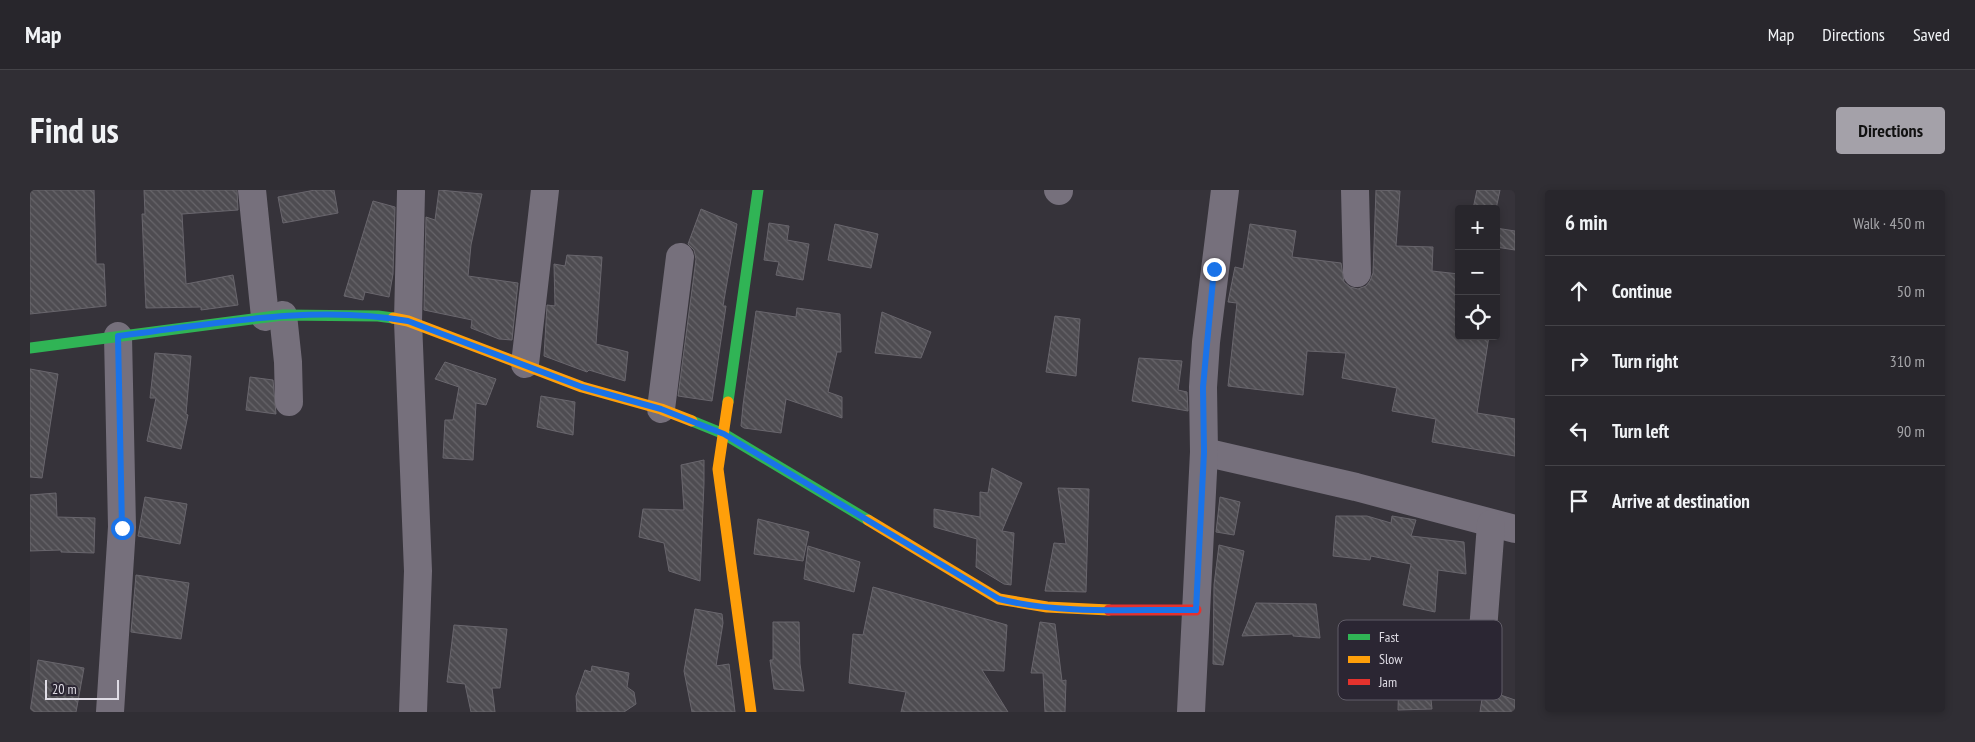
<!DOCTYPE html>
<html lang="en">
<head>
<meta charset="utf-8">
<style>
	body { margin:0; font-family:"PT Sans Narrow",sans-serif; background:#302e34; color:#f1f3f6 }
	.controls { position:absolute; right:15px; top:15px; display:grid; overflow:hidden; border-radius:5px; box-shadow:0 2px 8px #0003 }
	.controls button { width:45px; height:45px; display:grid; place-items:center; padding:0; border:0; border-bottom:1px solid #444348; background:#28262c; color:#f1f3f6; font:25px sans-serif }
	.scale { position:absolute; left:15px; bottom:12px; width:74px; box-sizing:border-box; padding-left:5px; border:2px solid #dfdce5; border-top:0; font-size:14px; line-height:18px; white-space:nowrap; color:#dfdce5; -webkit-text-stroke:4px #2b2633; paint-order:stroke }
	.stop { position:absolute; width:15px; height:15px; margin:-11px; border:4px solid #1a73e8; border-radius:50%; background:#fff }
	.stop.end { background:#1a73e8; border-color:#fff; box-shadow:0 1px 5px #0008 }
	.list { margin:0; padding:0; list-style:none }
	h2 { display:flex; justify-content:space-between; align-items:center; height:65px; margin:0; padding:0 20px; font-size:21px }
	h2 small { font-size:16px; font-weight:400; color:#a5a5a9 }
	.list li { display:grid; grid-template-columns:32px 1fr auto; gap:15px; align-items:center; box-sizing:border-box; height:70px; padding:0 20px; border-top:1px solid #444348 }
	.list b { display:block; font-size:19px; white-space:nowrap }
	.list em { font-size:16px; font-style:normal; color:#a5a5a9 }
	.icon { flex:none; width:28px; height:28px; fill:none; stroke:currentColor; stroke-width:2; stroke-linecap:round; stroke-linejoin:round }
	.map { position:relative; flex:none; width:1485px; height:522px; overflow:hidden; border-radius:5px }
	header { display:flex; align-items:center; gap:30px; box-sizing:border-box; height:70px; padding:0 25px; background:#28262c; border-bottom:1px solid #444348 }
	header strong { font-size:24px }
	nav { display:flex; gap:28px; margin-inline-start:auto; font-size:18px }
	.intro { display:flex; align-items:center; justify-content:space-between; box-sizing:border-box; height:120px; padding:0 30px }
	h1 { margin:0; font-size:35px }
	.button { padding:12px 22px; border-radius:5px; background:#a4a1a9; color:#111; font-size:18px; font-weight:700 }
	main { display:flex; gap:30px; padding:0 30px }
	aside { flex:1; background:#28262c; border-radius:5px; box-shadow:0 2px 8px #0003 }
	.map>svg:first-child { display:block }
	.building { fill:url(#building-back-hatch); stroke:#69666d }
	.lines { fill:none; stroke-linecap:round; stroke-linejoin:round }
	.street { stroke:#76707c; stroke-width:28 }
	.fast { stroke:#30b455; stroke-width:11 }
	.slow { stroke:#ff9f0a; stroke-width:11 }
	.jam { stroke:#e5322d; stroke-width:11 }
	.route { stroke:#1a73e8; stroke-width:6 }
	.key { fill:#2b2633; stroke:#615d68; stroke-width:1 }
	.key-label { font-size:14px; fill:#dfdce5 }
</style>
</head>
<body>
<header>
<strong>Map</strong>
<nav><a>Map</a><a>Directions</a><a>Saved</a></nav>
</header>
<div class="intro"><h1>Find us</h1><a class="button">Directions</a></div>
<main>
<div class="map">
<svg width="1485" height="522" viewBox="0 0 1485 522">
	<defs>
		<pattern id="building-back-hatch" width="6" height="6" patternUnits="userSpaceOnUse" patternTransform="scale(1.25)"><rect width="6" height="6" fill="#4e4c51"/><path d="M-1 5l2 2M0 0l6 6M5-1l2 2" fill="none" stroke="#67656a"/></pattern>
	</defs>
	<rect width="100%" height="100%" fill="#36333a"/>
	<!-- building -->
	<g class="building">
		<polygon points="0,0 64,0 66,74 74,74 76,116 0,124"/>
		<polygon points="114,0 207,0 208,20 152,24 156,94 203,85 208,115 171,120 171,117 116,118 112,24 115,24"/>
		<polygon points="285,0 304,0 308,23 253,33 248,7"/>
		<polygon points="409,0 452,4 441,55 438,86 488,93 482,150 469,149 441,138 442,130 394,120 396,27 405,30"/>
		<polygon points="1346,0 1370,1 1366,56 1403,57 1402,81 1429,84 1429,146 1459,146 1447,223 1485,229 1485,266 1402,252 1406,229 1362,221 1367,198 1312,188 1316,163 1277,161 1273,205 1198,196 1207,113 1198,112 1205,77 1213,79 1220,34 1266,41 1262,67 1311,73 1314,92 1320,97 1328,99 1336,96 1340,91 1343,83"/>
		<polygon points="1447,0 1470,0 1466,19 1443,19"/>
		<polygon points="343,11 365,17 363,84 359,107 335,102 333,110 314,106"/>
		<polygon points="671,19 707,34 693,116 696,116 682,211 648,206 666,69 664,60 658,54"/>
		<polygon points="739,33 759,36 757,50 779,54 773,90 746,85 749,72 734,70"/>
		<polygon points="805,34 848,44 841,78 798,70"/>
		<polygon points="1466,38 1485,41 1485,60 1466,57"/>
		<polygon points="537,65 572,67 566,154 598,162 595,191 559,180 557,182 514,166 517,115 525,116 524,74 535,76"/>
		<polygon points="767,118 810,124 811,162 807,162 798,202 812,207 812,228 756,209 751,243 714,238 711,236 713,215 726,121 766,127"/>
		<polygon points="852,122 901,142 891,168 845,163"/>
		<polygon points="1025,126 1050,129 1046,186 1016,182"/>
		<polygon points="125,163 161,166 156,224 158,225 151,259 117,251 126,208 120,208"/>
		<polygon points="1109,168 1152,171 1148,200 1157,202 1158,221 1102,211"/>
		<polygon points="415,172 466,189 456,215 446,213 443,270 413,268 415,230 423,230 429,197 405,189"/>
		<polygon points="0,179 28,184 12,288 0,287"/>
		<polygon points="220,187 243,190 246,224 216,220"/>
		<polygon points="511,206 545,212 543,245 507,237"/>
		<polygon points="674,270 674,293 670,391 639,381 634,353 609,347 613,319 654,320 651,275"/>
		<polygon points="962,278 992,293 972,341 984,343 981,395 974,394 946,377 947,349 904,337 904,319 950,327 950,302 958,303"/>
		<polygon points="1028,298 1059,299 1056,402 1015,401 1024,353 1036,354"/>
		<polygon points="26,303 27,327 65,328 64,363 31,362 31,360 0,361 0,305"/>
		<polygon points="115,307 157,314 150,354 108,346"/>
		<polygon points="1190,307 1210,312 1204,345 1186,342"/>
		<polygon points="1306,326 1337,326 1361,333 1362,326 1386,330 1381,346 1434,352 1436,384 1408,380 1405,422 1373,415 1381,374 1341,366 1340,370 1303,366"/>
		<polygon points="728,329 779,342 773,371 724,364"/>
		<polygon points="1189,355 1214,361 1193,475 1183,474 1184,395"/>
		<polygon points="778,356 830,372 824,402 774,389"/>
		<polygon points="106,385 159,393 151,449 101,442"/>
		<polygon points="843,397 977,435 974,481 952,480 978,522 871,522 876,502 819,493 823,444 833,445"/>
		<polygon points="1226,413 1286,414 1290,448 1263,446 1263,444 1212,446"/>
		<polygon points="665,419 692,424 693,433 686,476 699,474 705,522 662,522 654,481"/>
		<polygon points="743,432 769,432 770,474 774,501 744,499 740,470 743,470"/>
		<polygon points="1010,432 1025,434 1032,491 1036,490 1035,522 1015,522 1013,483 1001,483"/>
		<polygon points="424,435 477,439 470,498 462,498 465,522 441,522 435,494 417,492"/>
		<polygon points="8,470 54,478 46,522 0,522"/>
		<polygon points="562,476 599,483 597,497 604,502 606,514 594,522 547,522 546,506 555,480 561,482"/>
		<polygon points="1398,481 1402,519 1368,520 1369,485"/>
		<polygon points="1462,502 1485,510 1485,522 1450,522 1452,509"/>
	</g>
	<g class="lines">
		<!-- street -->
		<g class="street">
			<polyline points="222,0 235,127"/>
			<polyline points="1028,0 1029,1"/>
			<polyline points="1325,0 1327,83"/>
			<polyline points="381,2 378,131 388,381 383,522"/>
			<polyline points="253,125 258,172 259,212"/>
			<polyline points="495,174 515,0"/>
			<polyline points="631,219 650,67"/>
			<polyline points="1174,262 1326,297 1485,339"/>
			<polyline points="1449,494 1461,334"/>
			<polyline points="80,522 92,337 88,146"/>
			<polyline points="1161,522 1174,262 1173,197 1176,152 1195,0"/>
		</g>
		<!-- fast -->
		<g class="fast">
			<polyline points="0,158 253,125 348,126 363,128"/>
			<polyline points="698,212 728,0"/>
			<polyline points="662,231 694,244 838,330"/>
		</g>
		<!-- slow -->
		<g class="slow">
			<polyline points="363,128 378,131 552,197 631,219 662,231"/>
			<polyline points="698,212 688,279 721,522"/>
			<polyline points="838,330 969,409 1017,417 1079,420"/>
		</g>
		<!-- jam -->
		<polyline class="jam" points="1079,420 1166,420"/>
	</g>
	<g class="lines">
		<!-- route -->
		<path class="route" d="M92,338L88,146C184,134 282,114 378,131L552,197L631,219L694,244L969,409C1033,425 1101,419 1166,420L1174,262L1173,197L1184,79"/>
	</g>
	<!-- legend -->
	<rect x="1308" y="430" width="164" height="80" rx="8" class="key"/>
	<rect x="1318" y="444" width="22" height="6" fill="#30b455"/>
	<rect x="1318" y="466" width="22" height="7" fill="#ff9f0a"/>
	<rect x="1318" y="489" width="22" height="6" fill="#e5322d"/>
	<g class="key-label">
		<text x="1349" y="452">Fast</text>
		<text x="1349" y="474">Slow</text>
		<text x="1349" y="497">Jam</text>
	</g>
</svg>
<div class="controls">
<button>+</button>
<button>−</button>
<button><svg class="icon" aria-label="locate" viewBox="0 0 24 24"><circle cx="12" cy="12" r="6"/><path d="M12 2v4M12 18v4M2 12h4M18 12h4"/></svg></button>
</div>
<div class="scale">20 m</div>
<div class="stop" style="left:92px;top:338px"></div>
<div class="stop end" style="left:1184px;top:79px"></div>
</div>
<aside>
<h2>6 min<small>Walk · 450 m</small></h2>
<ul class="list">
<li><svg class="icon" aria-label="ahead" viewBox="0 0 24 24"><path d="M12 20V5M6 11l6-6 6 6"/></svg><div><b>Continue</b></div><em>50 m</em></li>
<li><svg class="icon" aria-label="right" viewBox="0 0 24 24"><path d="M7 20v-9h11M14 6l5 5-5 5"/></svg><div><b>Turn right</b></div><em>310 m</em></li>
<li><svg class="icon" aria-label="left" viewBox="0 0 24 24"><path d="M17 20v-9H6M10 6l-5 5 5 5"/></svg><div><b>Turn left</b></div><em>90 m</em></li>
<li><svg class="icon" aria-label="arrive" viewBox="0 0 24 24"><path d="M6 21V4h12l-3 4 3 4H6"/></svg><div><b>Arrive at destination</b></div></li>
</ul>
</aside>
</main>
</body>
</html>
